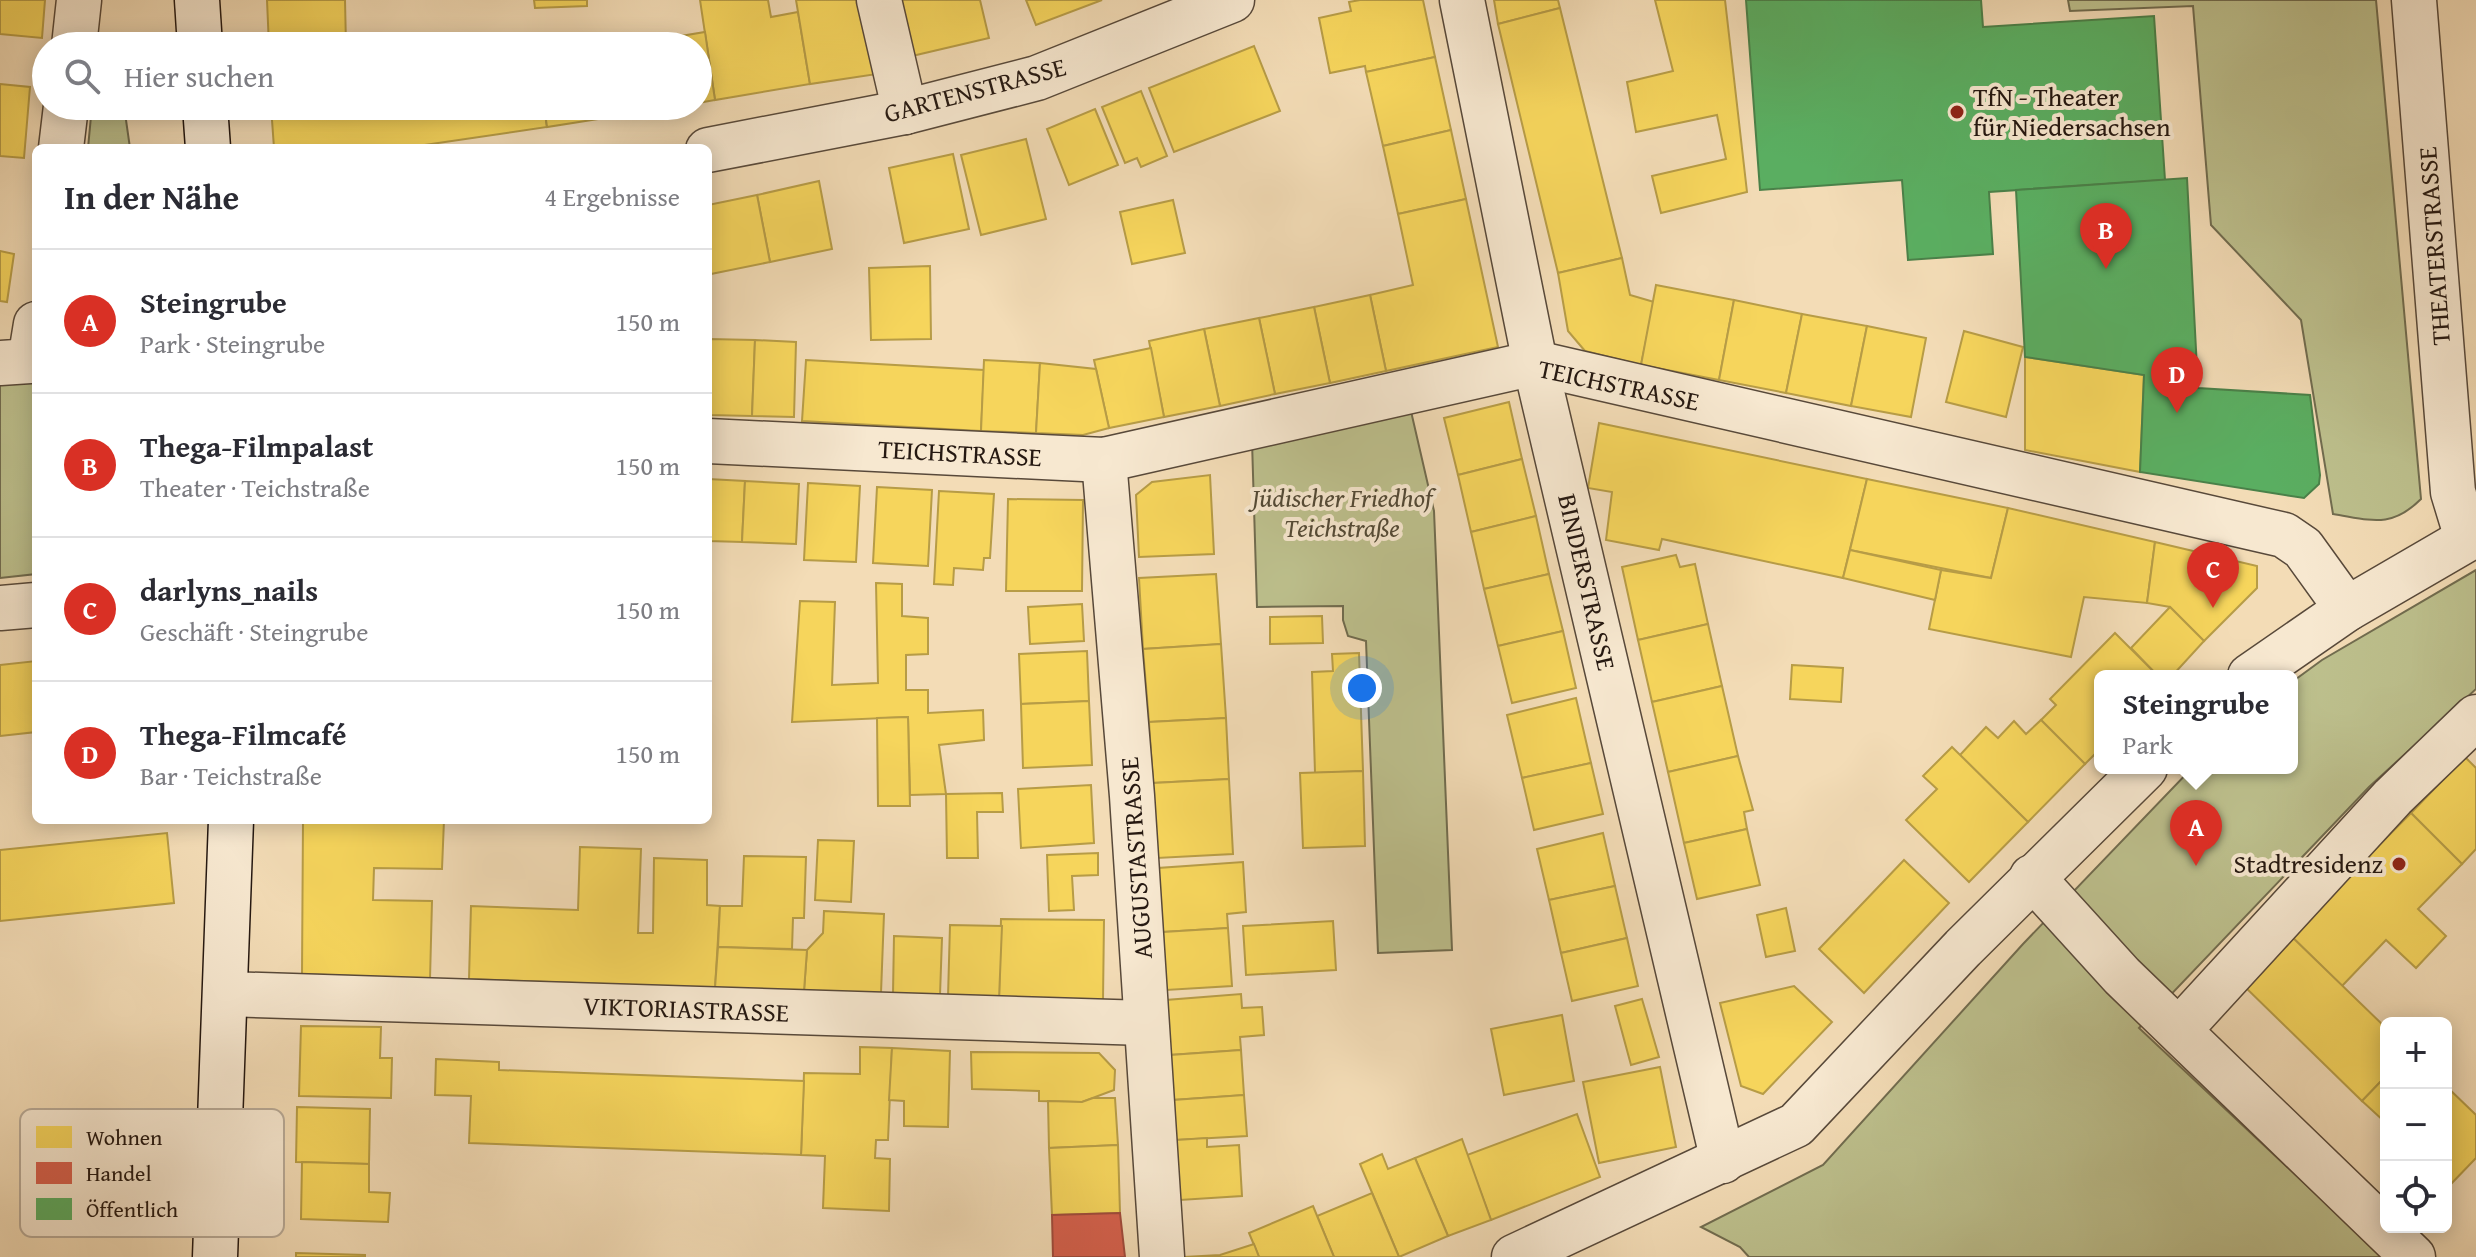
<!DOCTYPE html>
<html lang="de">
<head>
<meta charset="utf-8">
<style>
	body { margin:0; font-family:"Gentium Book Plus",serif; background:#f2f2f3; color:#2b2b33 }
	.controls { position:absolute; right:24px; bottom:24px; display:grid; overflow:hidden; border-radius:12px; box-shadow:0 4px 20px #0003 }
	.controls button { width:72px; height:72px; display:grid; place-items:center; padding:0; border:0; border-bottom:2px solid #e1e1e2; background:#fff; color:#2b2b33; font:40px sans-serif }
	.you { position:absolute; left:1362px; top:688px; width:28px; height:28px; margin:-20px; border:6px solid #fff; border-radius:50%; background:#1a73e8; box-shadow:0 0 0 12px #1a73e833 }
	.badge { display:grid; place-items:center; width:52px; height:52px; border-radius:50%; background:#d93025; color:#fff; font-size:26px; font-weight:700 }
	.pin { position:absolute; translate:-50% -66px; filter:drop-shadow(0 2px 4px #0008) }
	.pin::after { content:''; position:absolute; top:42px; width:28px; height:24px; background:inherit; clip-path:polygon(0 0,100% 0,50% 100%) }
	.popup { position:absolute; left:2094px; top:670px; width:204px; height:104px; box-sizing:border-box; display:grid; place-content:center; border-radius:12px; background:#fff; filter:drop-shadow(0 2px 6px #0005); font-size:26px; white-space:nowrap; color:#7c7c81 }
	.popup b { font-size:30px; color:#2b2b33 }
	.popup::after { content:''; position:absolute; left:50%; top:100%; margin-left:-16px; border:16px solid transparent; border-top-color:#fff }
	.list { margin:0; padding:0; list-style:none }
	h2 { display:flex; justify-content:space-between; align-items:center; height:104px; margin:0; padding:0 32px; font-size:34px }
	h2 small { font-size:26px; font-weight:400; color:#7c7c81 }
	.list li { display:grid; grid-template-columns:52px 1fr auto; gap:24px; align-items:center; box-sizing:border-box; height:144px; padding:0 32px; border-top:2px solid #e1e1e2 }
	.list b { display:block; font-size:30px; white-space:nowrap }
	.list p { margin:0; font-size:26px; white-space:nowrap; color:#7c7c81 }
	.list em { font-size:26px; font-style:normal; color:#7c7c81 }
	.icon { flex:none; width:44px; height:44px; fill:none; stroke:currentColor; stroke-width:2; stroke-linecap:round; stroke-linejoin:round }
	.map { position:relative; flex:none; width:2476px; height:1257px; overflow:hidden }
	.search { position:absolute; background:#fff; box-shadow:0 4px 20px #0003; left:32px; top:32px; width:680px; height:88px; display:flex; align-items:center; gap:20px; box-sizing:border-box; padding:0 28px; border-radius:44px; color:#7c7c81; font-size:30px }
	.panel { position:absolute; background:#fff; box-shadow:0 4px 20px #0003; left:32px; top:144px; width:680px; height:680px; border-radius:12px }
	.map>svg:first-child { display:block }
	.green { fill:#bdc08d; stroke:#716c4f; stroke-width:2 }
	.homes { fill:#f6d55c; stroke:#b79c46; stroke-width:2 }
	.shops { fill:#d6604d; stroke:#a14a3b; stroke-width:2 }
	.public { fill:#5aae61; stroke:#4a8149; stroke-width:2 }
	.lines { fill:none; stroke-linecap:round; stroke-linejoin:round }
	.minor-casing { stroke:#58493a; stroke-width:47 }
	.secondary-casing { stroke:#251811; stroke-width:47 }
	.minor { stroke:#f7e8d0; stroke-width:44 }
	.secondary { stroke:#f7e8d0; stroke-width:44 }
	.poi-dot { fill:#8f2418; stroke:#f7e8d0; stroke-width:3 }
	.labels { text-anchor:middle; stroke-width:8; stroke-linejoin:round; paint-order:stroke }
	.street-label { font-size:26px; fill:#251811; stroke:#f7e8d0 }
	.poi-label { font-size:26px; fill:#251811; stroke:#f7e8d0; text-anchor:start }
	.park-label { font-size:26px; font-style:italic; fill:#534a36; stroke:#f7e8d0 }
	.key { fill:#f7e8d0; stroke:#b8aa97; stroke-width:2 }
	.key-label { font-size:22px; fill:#251811 }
</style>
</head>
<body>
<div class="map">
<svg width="2476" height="1257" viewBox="0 0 2476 1257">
	<rect width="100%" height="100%" fill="#f3dcb6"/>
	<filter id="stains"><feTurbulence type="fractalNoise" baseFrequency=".0025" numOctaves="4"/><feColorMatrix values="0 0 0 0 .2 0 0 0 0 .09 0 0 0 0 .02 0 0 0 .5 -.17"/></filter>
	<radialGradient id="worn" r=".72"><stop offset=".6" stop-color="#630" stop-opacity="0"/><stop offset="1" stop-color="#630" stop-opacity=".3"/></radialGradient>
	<!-- green -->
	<g class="green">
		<path d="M2068,0H2376L2421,499C2391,529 2371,520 2333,514L2301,320L2211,225L2193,6L2070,11Z"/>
		<polygon points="92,106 124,106 130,148 88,148"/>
		<polygon points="36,355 36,574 0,578 0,359"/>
		<polygon points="1410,407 1434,511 1452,950 1378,953 1366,641 1348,636 1343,620 1343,606 1257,607 1252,441"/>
		<polygon points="2476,570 2476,689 2369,787 2139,1028 2383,1257 1749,1257 1740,1247 1701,1227 1823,1165 2023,944 2192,768 2292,768 2292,682 2322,660"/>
	</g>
	<!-- homes -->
	<g class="homes">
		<polygon points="0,0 45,0 42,38 0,34"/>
		<polygon points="267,0 345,0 346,46 269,46"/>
		<polygon points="534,0 587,0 587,6 535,8"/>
		<polygon points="700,0 768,0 771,17 798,12 810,84 715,100"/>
		<polygon points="796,0 865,0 877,74 810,84"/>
		<polygon points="899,0 980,0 989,38 912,56"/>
		<polygon points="1026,0 1102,0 1036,25"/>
		<polygon points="1360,0 1423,0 1435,57 1366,72 1365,66 1330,73 1319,18 1351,11 1349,2"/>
		<polygon points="1494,0 1558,0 1560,8 1498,24"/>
		<polygon points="1655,0 1725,0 1747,192 1661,213 1652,176 1726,159 1717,115 1636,132 1627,82 1673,71"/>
		<polygon points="1560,8 1622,258 1558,273 1498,24"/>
		<polygon points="705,32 715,100 698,103 698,46 621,46"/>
		<polygon points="1254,46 1280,111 1174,152 1149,88"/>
		<polygon points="1435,57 1451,130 1383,146 1366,72"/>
		<polygon points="0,84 30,87 24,158 0,156"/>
		<polygon points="1141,91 1167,156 1141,167 1137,158 1125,163 1102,107"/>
		<polygon points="271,106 349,106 349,110 381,106 544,106 547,127 404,148 274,148"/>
		<polygon points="544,106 623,106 624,115 547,127"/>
		<polygon points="623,106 678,106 624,115"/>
		<polygon points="1095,109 1118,165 1069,185 1047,129"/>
		<polygon points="1451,130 1466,199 1398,214 1383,146"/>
		<polygon points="1026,139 1046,219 981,235 961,155"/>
		<polygon points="953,154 969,229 904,243 889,168"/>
		<polygon points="819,181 832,249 770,262 757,195"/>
		<polygon points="757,195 770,262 711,274 708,205"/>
		<polygon points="1466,199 1498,347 1386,371 1370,295 1413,285 1398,214"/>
		<polygon points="1173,200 1185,253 1132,264 1120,212"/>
		<polygon points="0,251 14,254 7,302 0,301"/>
		<polygon points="1622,258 1630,295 1654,302 1641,365 1585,351 1568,331 1558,273"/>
		<polygon points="930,266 931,339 871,340 869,268"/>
		<polygon points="1656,285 1734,300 1719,380 1641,365"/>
		<polygon points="1370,295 1386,371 1330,383 1314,307"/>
		<polygon points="1734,300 1802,314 1786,393 1719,380"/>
		<polygon points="1314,307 1330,383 1275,394 1259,318"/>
		<polygon points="1802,314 1867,326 1851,406 1786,393"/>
		<polygon points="1259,318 1275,394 1220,406 1204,329"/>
		<polygon points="1867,326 1926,338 1911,417 1851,406"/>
		<polygon points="1204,329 1220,406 1164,417 1149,341"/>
		<polygon points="1964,331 2023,347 2006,417 1946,402"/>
		<polygon points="708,339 755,340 752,416 708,415"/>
		<polygon points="755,340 796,342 794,417 752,416"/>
		<polygon points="1151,348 1164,417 1109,428 1094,360"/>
		<polygon points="2025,357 2144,375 2140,472 2025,450"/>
		<polygon points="806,360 984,370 981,431 802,421"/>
		<polygon points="984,360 1040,363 1036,433 981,431"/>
		<polygon points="1040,363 1096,369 1109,428 1083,435 1036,433"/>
		<polygon points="1509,402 1522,459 1458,475 1444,418"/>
		<polygon points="1599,423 1867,479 1843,578 1662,539 1659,550 1606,540 1612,492 1588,488"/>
		<polygon points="1522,459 1536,516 1471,532 1458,475"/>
		<polygon points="1210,475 1214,554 1139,557 1136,495 1152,482"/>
		<polygon points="708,479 745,481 742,542 708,541"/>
		<polygon points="1867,479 2008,508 1991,578 1850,550"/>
		<polygon points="745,481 799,484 796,544 742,542"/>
		<polygon points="808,483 860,486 856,562 804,560"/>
		<polygon points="877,487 932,490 928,566 873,563"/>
		<polygon points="939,491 994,494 990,558 984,558 983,570 954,568 953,585 934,584"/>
		<polygon points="1008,499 1083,500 1082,591 1006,591"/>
		<polygon points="2008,508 2155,542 2147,603 2084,597 2071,657 1929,629 1941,570 1991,578"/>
		<polygon points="1536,516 1549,574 1484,589 1471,532"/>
		<polygon points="2155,542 2257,566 2257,588 2204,641 2170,607 2147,603"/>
		<polygon points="1850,550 1941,570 1935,600 1843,578"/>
		<polygon points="1676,555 1680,567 1695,564 1708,624 1638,640 1622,567"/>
		<polygon points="1216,574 1221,644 1143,649 1139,578"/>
		<polygon points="1549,574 1563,631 1498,646 1484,589"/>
		<polygon points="876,583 902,584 902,616 928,618 928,654 906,655 906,690 928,690 928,713 983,710 984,740 939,745 946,794 910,795 908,717 792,722 800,601 835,602 832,685 878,683"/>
		<polygon points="1082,604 1084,641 1030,644 1028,607"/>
		<polygon points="2170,607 2204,641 2172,676 2158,676 2131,648"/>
		<polygon points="1322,616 1323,643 1270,644 1270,617"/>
		<polygon points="1708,624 1722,686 1652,702 1638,640"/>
		<polygon points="1563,631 1576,688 1512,703 1498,646"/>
		<polygon points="2115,633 2158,676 2100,676 2100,749 2085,764 2041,720 2056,705 2050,699"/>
		<polygon points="1221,644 1226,718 1149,722 1143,649"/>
		<polygon points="1087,651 1089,701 1021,704 1019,654"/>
		<polygon points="1359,653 1363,771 1315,773 1312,672 1333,671 1332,654"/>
		<polygon points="36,661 36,732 0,736 0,665"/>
		<polygon points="1792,665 1843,668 1841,702 1790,699"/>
		<polygon points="1722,686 1738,756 1668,772 1652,702"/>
		<polygon points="1576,698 1591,763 1522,778 1507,715"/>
		<polygon points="1089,701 1092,765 1023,768 1021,704"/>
		<polygon points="908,717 910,806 878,806 877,718"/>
		<polygon points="1226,718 1229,779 1153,783 1149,722"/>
		<polygon points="2041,720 2085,764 2028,822 1960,755 1986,727 1998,738 2014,721 2026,734"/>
		<polygon points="1952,747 2028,822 1969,882 1906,820 1937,789 1923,776"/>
		<polygon points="1738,756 1753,810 1744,812 1747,829 1684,843 1668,772"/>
		<polygon points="2465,757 2476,768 2476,849 2462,864 2411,813"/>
		<polygon points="1591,763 1603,814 1534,830 1522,778"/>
		<polygon points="1363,771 1365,846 1303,848 1300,773"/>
		<polygon points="1229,779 1233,854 1157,858 1153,783"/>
		<polygon points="1091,785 1094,843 1021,848 1018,789"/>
		<polygon points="1002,793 1003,812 977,812 978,858 947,858 946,794"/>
		<polygon points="2411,813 2462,864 2418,909 2446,936 2416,968 2386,940 2342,986 2290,935"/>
		<polygon points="303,820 444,820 442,869 374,868 373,900 432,901 430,979 302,974"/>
		<polygon points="1747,829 1760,885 1697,899 1684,843"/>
		<polygon points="167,833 174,903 0,921 0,850"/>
		<polygon points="1603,833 1615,886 1549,900 1537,849"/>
		<polygon points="818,840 854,841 851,902 815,900"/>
		<polygon points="580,847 641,849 638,933 653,933 654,858 707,860 707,905 720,906 715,988 469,979 471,906 578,910"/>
		<polygon points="1098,853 1098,875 1072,876 1074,910 1049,911 1047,855"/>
		<polygon points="744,856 806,857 804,918 793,918 792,949 718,947 720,906 742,906"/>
		<polygon points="1904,860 1949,903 1864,993 1819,949"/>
		<polygon points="1243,862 1246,912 1227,914 1228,928 1163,932 1158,868"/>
		<polygon points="1615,886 1627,938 1561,953 1549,900"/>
		<polygon points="1786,908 1795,951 1766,957 1757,915"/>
		<polygon points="824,911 884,914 881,993 804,991 807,950 823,933"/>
		<polygon points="1001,919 1104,920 1103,1000 999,999"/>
		<polygon points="1333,921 1336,970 1246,975 1243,926"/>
		<polygon points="950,925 1002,926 999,999 948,997"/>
		<polygon points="1228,928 1232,986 1166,990 1163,932"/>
		<polygon points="2290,935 2386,1028 2386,1076 2362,1101 2243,985"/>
		<polygon points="894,936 942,938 940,995 893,994"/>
		<polygon points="1627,938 1638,986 1572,1001 1561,953"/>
		<polygon points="718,947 807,950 804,991 715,988"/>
		<polygon points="1794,986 1832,1022 1763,1094 1741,1086 1720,1003"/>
		<polygon points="1241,994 1242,1008 1262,1007 1264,1035 1240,1037 1241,1050 1170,1055 1166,1000"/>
		<polygon points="1642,999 1659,1057 1631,1065 1615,1006"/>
		<polygon points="1562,1015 1574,1081 1504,1095 1491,1029"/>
		<polygon points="301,1026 381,1027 380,1058 392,1058 391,1098 299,1096"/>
		<polygon points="860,1047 892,1048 888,1140 876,1140 875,1158 890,1159 889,1211 823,1208 825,1156 801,1155 804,1073 860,1074"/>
		<polygon points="892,1048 950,1051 948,1127 904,1126 904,1101 889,1100"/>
		<polygon points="1241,1050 1244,1095 1173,1100 1170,1055"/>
		<polygon points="971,1052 1099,1053 1115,1070 1114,1090 1082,1102 1039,1101 1039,1091 972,1089"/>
		<polygon points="436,1059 499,1062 499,1070 804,1081 801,1155 469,1143 471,1096 435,1095"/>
		<polygon points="1660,1067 1676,1147 1599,1163 1583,1082"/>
		<polygon points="2386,1076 2386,1123 2362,1101"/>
		<polygon points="2446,1086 2476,1115 2476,1158 2450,1185 2446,1181"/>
		<polygon points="1244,1095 1247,1136 1176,1140 1173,1100"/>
		<polygon points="1093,1098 1115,1098 1118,1145 1049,1148 1048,1101 1082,1102"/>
		<polygon points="297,1107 370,1109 369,1164 296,1162"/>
		<polygon points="1577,1114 1600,1177 1491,1220 1467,1155"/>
		<polygon points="1207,1138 1207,1147 1239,1145 1242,1196 1180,1200 1176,1140"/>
		<polygon points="1462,1139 1491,1220 1448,1236 1415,1158"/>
		<polygon points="1118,1145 1120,1213 1052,1215 1049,1148"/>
		<polygon points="1382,1154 1388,1169 1415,1158 1448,1236 1399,1257 1360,1164"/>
		<polygon points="302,1162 369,1164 369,1192 390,1193 388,1222 301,1219"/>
		<polygon points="1372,1193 1399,1257 1334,1257 1317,1216"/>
		<polygon points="1313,1206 1334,1257 1259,1257 1249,1233"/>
		<polygon points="1254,1244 1259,1257 1184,1257 1220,1255"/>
		<polygon points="296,1253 365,1255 365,1257 296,1257"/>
	</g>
	<!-- shops -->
	<polygon class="shops" points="1120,1213 1125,1257 1053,1257 1052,1215"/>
	<!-- public -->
	<g class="public">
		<polygon points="1746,0 1981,0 1983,27 2154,16 2165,180 1989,192 1993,254 1908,260 1902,180 1760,190"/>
		<polygon points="2187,178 2198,388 2310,395 2320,475 2319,484 2304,498 2140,472 2144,375 2025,357 2016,190"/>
	</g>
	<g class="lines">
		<defs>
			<g id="minor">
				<polyline points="879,0 905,112"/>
				<polyline points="1462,0 1535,363 1723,1161"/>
				<polyline points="2414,0 2453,492 2467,538"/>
				<polyline points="74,46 79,0"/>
				<polyline points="61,148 66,106"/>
				<polyline points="708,150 905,112 1037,78 1232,0"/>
				<polyline points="0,363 30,361 36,324"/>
				<polyline points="708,441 1104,460 1535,363 2284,535 2303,548 2347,609"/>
				<polyline points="1104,460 1132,796 1162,1257"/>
				<polyline points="0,608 36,605"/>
				<polyline points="2250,676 2347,609 2476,534"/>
				<polyline points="2032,877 2122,976 2413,1257"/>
				<polyline points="226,994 1146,1023"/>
				<polyline points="2179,1030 2393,797 2476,717"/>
				<polyline points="1514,1257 1796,1125 1963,948 2145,768"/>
			</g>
			<g id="secondary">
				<polyline points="197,0 200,46"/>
				<polyline points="205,106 208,148"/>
				<polyline points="215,1257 231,820"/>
			</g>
		</defs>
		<!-- minor casing -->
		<use href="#minor" class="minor-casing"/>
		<!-- secondary casing -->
		<use href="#secondary" class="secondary-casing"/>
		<!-- minor -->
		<use href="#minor" class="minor"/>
		<!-- secondary -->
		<use href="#secondary" class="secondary"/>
	</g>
	<!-- markers -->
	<g class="poi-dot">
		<circle cx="1957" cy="112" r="8"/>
		<circle cx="2399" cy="864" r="8"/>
	</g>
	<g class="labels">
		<!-- street labels -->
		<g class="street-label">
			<text transform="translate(975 90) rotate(-15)" y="9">GARTENSTRASSE</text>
			<text transform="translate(2434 246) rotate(-94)" y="9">THEATERSTRASSE</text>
			<text transform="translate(1619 385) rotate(12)" y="9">TEICHSTRASSE</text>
			<text transform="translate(960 453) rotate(3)" y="9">TEICHSTRASSE</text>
			<text transform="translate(1587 582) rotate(77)" y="9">BINDERSTRASSE</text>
			<text transform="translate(1136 858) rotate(-94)" y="9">AUGUSTASTRASSE</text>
			<text transform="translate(686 1009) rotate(2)" y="9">VIKTORIASTRASSE</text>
		</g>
		<!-- poi labels -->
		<g class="poi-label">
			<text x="1973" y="106">TfN - Theater<tspan x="1973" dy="30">für Niedersachsen</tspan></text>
			<text x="2383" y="873" text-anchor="end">Stadtresidenz</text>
		</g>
		<!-- park labels -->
		<g class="park-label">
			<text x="1342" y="507">Jüdischer Friedhof<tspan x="1342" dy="30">Teichstraße</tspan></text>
		</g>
	</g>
	<!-- legend -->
	<rect x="20" y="1109" width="264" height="128" rx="12" class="key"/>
	<rect x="36" y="1126" width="36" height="22" fill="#f6d55c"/>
	<rect x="36" y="1162" width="36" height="22" fill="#d6604d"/>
	<rect x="36" y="1198" width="36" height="22" fill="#5aae61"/>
	<g class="key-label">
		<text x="86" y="1145">Wohnen</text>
		<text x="86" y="1181">Handel</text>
		<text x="86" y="1217">Öffentlich</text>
	</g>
	<rect width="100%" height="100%" filter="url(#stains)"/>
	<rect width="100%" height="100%" fill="url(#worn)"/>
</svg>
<div class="controls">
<button>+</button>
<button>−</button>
<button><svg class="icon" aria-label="locate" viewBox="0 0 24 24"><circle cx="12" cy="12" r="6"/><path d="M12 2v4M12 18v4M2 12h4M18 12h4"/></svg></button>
</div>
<div class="you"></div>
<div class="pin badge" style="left:2196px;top:866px">A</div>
<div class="popup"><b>Steingrube</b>Park</div>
<div class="pin badge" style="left:2106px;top:269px">B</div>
<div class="pin badge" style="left:2213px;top:608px">C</div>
<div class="pin badge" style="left:2177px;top:413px">D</div>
<div class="search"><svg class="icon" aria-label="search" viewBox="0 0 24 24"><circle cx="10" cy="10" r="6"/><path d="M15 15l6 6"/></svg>Hier suchen</div>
<section class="panel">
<h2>In der Nähe<small>4 Ergebnisse</small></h2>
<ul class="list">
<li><span class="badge">A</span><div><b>Steingrube</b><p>Park · Steingrube</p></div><em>150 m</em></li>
<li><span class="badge">B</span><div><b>Thega-Filmpalast</b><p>Theater · Teichstraße</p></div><em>150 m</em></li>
<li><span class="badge">C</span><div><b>darlyns_nails</b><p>Geschäft · Steingrube</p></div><em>150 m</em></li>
<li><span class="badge">D</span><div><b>Thega-Filmcafé</b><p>Bar · Teichstraße</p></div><em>150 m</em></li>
</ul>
</section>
</div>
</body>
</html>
